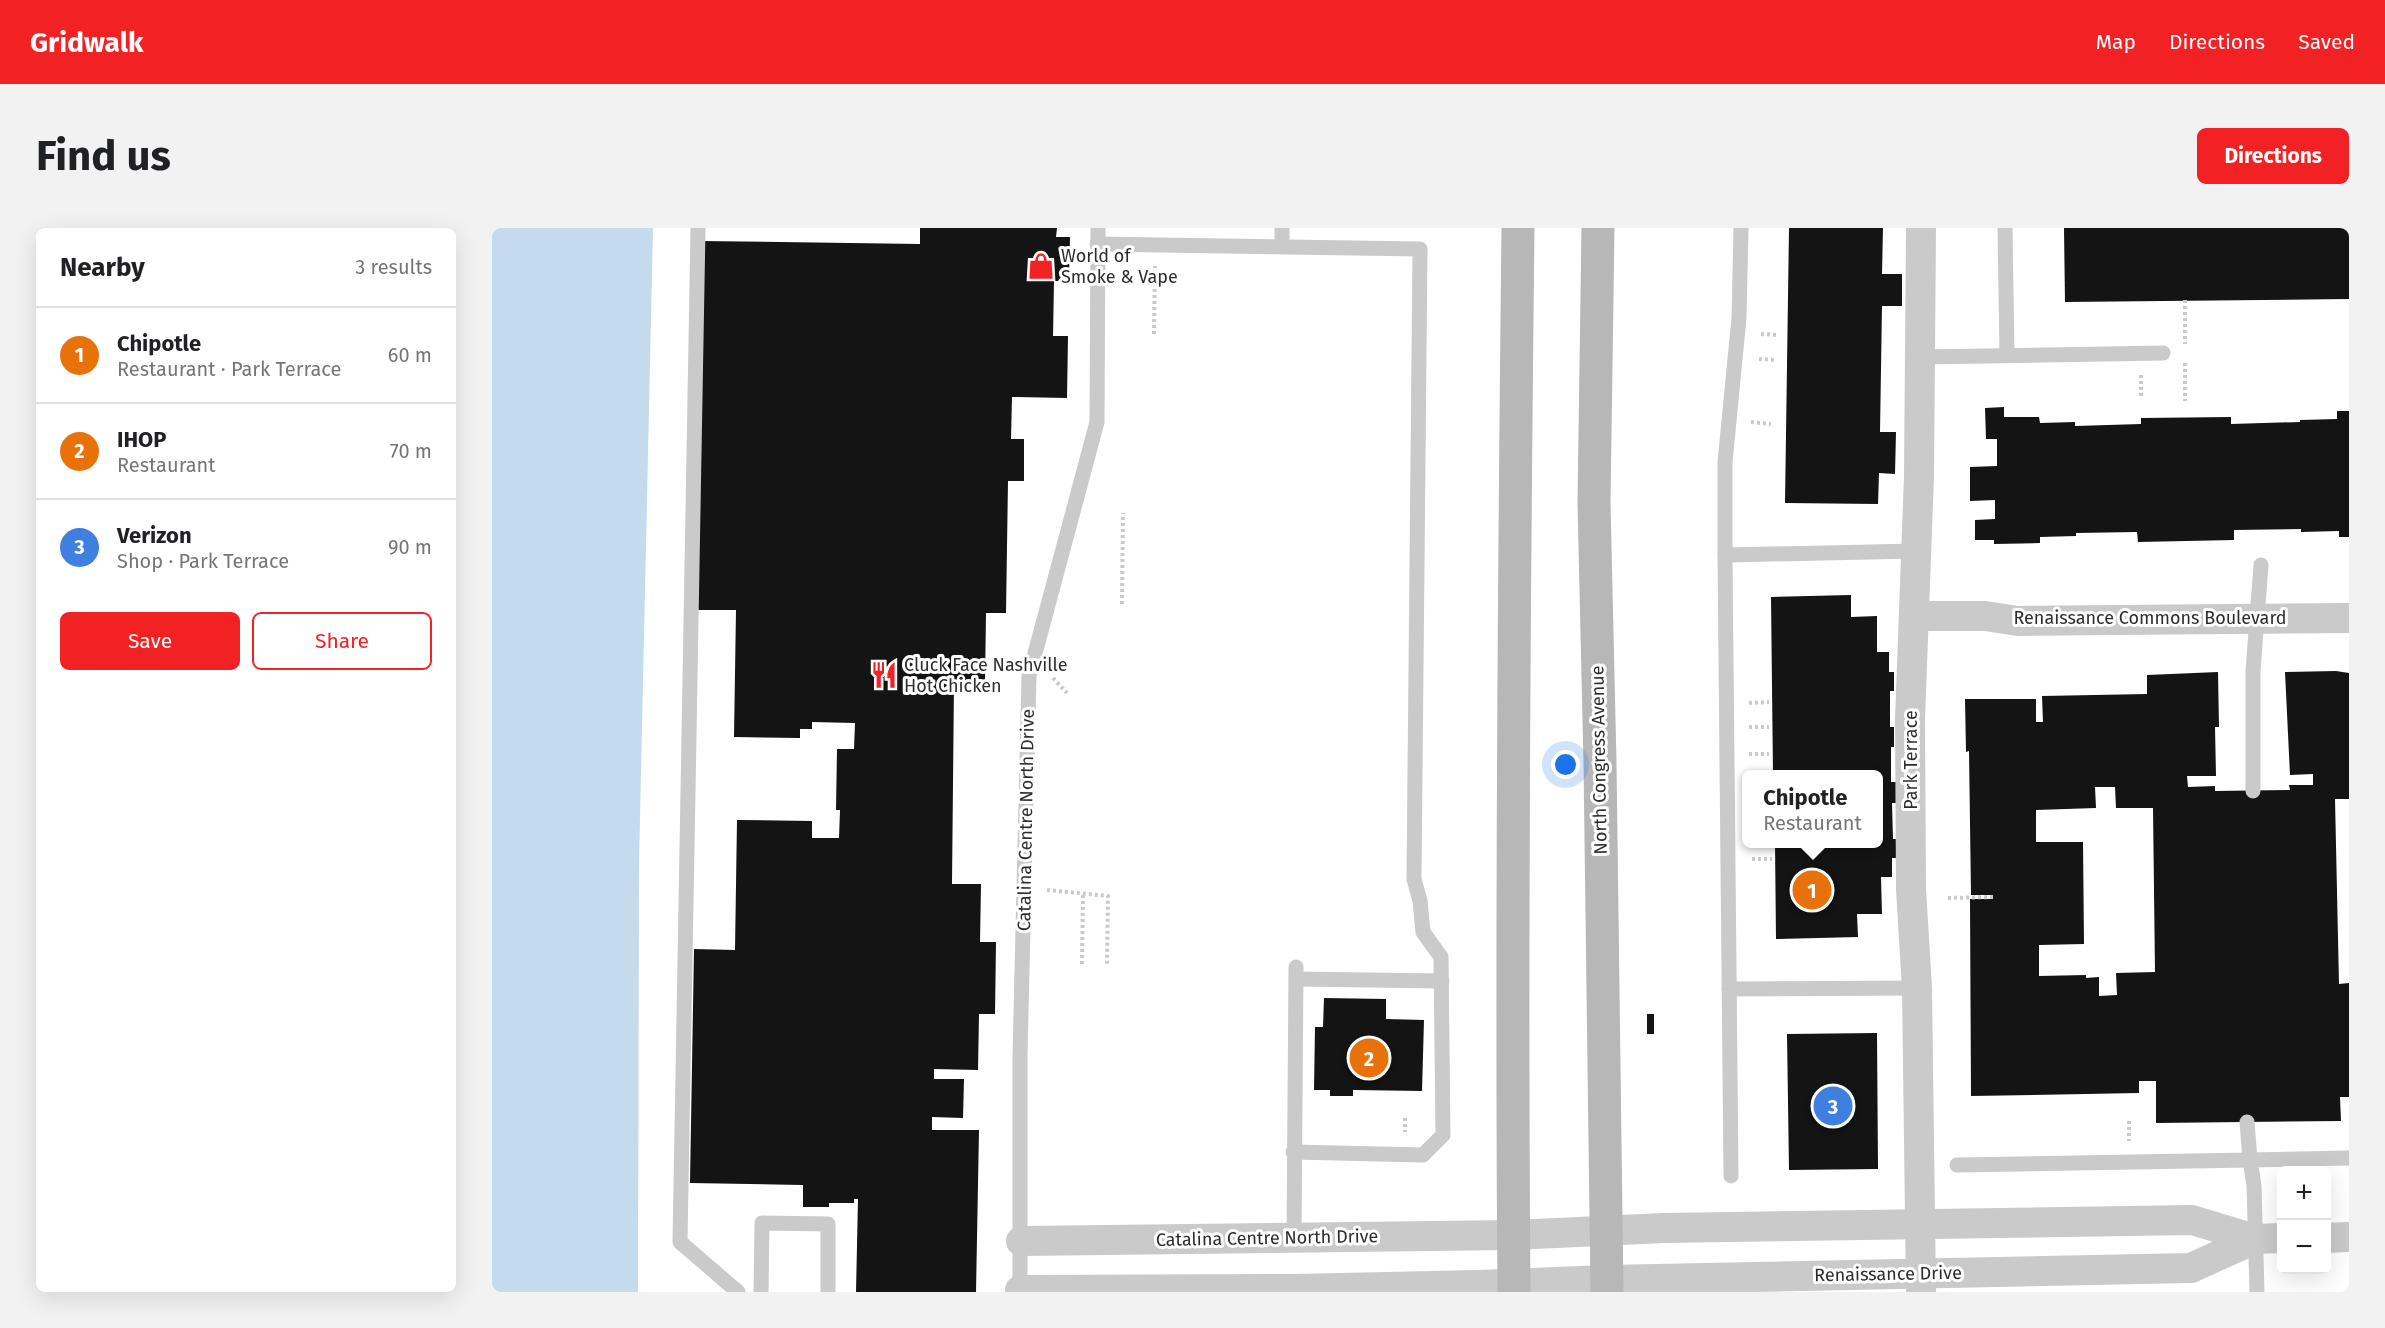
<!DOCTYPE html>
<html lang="en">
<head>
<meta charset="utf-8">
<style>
	body { margin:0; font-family:"Fira Sans",sans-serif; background:#f2f2f2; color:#202124 }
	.controls { position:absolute; right:18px; bottom:18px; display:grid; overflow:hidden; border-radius:9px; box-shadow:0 6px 24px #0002 }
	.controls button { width:54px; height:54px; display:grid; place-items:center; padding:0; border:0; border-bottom:2px solid #e0e0e0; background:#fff; color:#202124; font:30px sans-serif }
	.you { position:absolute; left:1074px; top:537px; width:21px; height:21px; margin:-15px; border:4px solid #fff; border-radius:50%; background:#1a73e8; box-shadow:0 0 0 9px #1a73e833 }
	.badge { display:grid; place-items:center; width:39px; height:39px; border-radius:50%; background:#f22123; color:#fff; font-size:20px; font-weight:700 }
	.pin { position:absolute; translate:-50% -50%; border:3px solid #fff; box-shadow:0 2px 6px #0006 }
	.popup { position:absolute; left:1250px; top:542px; width:141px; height:78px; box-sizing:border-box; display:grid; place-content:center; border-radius:9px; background:#fff; filter:drop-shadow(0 2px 4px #0005); font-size:20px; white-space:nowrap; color:#757577 }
	.popup b { font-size:22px; color:#202124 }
	.popup::after { content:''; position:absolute; left:50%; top:100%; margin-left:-12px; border:12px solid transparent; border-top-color:#fff }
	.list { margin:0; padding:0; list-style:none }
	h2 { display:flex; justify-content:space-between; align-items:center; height:78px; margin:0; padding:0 24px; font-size:26px }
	h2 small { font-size:20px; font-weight:400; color:#757577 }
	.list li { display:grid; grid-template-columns:39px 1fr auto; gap:18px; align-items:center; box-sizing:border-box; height:96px; padding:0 24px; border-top:2px solid #e0e0e0 }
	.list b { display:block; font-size:22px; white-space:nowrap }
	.list p { margin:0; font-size:20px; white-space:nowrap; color:#757577 }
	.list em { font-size:20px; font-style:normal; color:#757577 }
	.actions { display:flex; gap:12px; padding:18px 24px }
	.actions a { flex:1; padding:14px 0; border:2px solid #f22123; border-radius:9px; text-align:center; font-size:21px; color:#f22123 }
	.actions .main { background:#f22123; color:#fff }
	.map { position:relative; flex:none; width:1857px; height:1064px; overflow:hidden; border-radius:9px }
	header { display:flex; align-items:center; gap:36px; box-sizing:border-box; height:84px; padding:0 30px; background:#f22123; color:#fff }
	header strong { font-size:28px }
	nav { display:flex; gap:33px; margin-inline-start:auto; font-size:21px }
	.intro { display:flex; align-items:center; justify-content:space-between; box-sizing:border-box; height:144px; padding:0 36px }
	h1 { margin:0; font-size:42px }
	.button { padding:15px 27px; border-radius:9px; background:#f22123; color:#fff; font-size:21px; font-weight:700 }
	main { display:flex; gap:36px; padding:0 36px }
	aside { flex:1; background:#fff; border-radius:9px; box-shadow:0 6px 24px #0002 }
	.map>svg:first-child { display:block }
	.water { fill:#c4dbee }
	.building { fill:#141414; fill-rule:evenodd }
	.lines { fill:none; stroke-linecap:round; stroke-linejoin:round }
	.path { stroke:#cacaca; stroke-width:4; stroke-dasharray:3 3; stroke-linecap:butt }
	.service { stroke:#cacaca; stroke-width:15 }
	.minor { stroke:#cacaca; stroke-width:30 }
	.secondary { stroke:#b7b7b7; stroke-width:33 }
	.labels { text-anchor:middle; stroke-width:6; stroke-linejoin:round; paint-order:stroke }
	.poi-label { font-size:18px; fill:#2d2d2d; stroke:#fff; text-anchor:start }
	.street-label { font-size:18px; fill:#2d2d2d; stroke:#fff }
</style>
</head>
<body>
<header>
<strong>Gridwalk</strong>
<nav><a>Map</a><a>Directions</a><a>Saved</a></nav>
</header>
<div class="intro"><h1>Find us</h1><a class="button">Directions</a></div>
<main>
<aside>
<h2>Nearby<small>3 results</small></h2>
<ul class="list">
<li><span class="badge" style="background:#e8710a">1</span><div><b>Chipotle</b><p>Restaurant · Park Terrace</p></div><em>60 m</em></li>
<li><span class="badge" style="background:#e8710a">2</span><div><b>IHOP</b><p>Restaurant</p></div><em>70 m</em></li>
<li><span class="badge" style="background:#3f7fe0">3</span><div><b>Verizon</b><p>Shop · Park Terrace</p></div><em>90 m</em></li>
</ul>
<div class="actions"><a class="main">Save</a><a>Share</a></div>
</aside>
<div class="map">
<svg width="1857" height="1064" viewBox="0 0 1857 1064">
	<rect width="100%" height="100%" fill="#fff"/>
	<!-- water -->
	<polygon class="water" points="0,0 161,0 147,635 146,1064 0,1064"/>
	<!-- building -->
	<g class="building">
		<polygon points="428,0 565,0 564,9 578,9 577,53 562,53 561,108 576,108 575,170 520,169 519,211 532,211 532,253 516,253 514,385 494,385 493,454 462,454 460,656 489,656 488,714 504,714 503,786 487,786 486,842 442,841 442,851 472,851 471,890 440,889 440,902 487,902 484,1064 364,1064 366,971 362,971 362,975 337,975 337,979 311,979 311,957 198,955 202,721 243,722 245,592 320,593 320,610 347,610 348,582 344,582 345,521 362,521 363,495 320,494 320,501 308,501 308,510 242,509 244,382 202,382 208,13 428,16"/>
		<polygon points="1297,0 1391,0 1390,46 1410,46 1410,78 1390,78 1388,204 1404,204 1403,246 1387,245 1386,276 1293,275"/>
		<polygon points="1572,0 1857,0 1857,71 1573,74"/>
		<polygon points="1512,179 1512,189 1547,189 1548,195 1583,194 1583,198 1649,196 1649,190 1739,189 1739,196 1808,194 1808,192 1845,191 1845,183 1857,183 1857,309 1847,309 1847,303 1809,304 1809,301 1742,302 1742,312 1646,314 1645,304 1584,305 1584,308 1548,309 1548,315 1502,316 1502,312 1483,312 1483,292 1503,291 1503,272 1478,273 1478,239 1505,238 1505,211 1494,211 1493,180"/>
		<polygon points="1359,367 1359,389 1385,388 1385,424 1397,424 1397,444 1402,444 1402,463 1398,463 1398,499 1402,499 1402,519 1399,519 1399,554 1404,554 1404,575 1400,575 1401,611 1406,611 1406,630 1400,630 1400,649 1389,649 1390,686 1365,686 1366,709 1284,711 1283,616 1386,616 1386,546 1281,546 1279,369"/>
		<path d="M1844,443L1857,445V571H1843L1847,756L1857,755V869H1848L1849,893L1664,895V853H1647V865L1479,868L1478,671H1501V669L1500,667H1479L1477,523L1474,524L1473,471H1544V494H1551L1550,468L1655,466V447L1726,444L1727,499H1723L1724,548H1695L1696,559L1723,558V563L1798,562L1797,557H1821V546L1798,547L1793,444ZM1603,559H1623L1624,580H1661L1663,744L1624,745L1625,767L1607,768V749L1594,750V747L1547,748V717L1592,716L1591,614H1544V582L1604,580Z"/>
		<polygon points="832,770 894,771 894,791 932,792 930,863 861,862 861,868 838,868 838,862 822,862 823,799 831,799"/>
		<rect x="1155" y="786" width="7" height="20"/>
		<polygon points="1385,805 1386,941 1297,942 1295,806"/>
	</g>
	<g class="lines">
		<!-- path -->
		<g class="path">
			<polyline points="1693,72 1693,116"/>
			<polyline points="662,106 663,38"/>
			<polyline points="1269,106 1286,107"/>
			<polyline points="1267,131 1284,132"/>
			<polyline points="1693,135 1693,173"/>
			<polyline points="1649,147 1649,168"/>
			<polyline points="1259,194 1279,196"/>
			<polyline points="630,376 631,285"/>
			<polyline points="561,450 575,465"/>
			<polyline points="1257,475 1277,474"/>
			<polyline points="1257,499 1277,499"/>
			<polyline points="1257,526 1277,526"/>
			<polyline points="1260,631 1280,631"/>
			<polyline points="555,662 616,668 615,737"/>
			<polyline points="1456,670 1501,669"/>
			<polyline points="590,736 591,667"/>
			<polyline points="913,890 913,904"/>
			<polyline points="1637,893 1637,913"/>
		</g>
		<!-- service -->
		<g class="service">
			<polyline points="206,0 188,1014 246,1064"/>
			<polyline points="1249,0 1247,90 1233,234 1233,327 1425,323"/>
			<polyline points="1513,0 1515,127"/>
			<polyline points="605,16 928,21 922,651 928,673 931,704 949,729 951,907 931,927 801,924"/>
			<polyline points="790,18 790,0"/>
			<polyline points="1429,129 1671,125"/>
			<polyline points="1233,327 1239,948"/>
			<polyline points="1761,563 1761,443 1769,337"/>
			<polyline points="804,751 950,753"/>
			<polyline points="1237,761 1425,760"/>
			<polyline points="1465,937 1758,932 1755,894"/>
			<polyline points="802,1010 804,739"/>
			<polyline points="269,1064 270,995 336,996 336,1064"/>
			<polyline points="528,1064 528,827 537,448 605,194 606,0"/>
			<polyline points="1765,1064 1762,957 1758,932 1857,930"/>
		</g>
		<!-- minor -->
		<g class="minor">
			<polyline points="1429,0 1427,248 1418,491 1419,661 1425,760 1429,1064"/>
			<polyline points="1423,388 1493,388 1526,393 1857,390"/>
			<polyline points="1834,1010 1857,1009"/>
			<polyline points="529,1013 1021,1007 1172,1000 1700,992 1763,1011 1790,1010"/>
			<polyline points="528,1062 802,1061 986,1057 1115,1052 1699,1040 1763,1011"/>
		</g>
		<!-- secondary -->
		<g class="secondary">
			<polyline points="1106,0 1102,275 1108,535 1115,1064"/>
			<path d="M1022,1064C1019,709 1022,355 1026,0"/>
		</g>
	</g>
	<!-- icons -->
	<defs>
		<symbol id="shop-bare" viewBox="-9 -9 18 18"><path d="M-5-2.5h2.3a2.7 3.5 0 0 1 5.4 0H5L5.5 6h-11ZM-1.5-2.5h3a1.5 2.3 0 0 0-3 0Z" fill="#f22123" stroke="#fff" stroke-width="2.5" paint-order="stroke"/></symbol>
		<symbol id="restaurant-bare" viewBox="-9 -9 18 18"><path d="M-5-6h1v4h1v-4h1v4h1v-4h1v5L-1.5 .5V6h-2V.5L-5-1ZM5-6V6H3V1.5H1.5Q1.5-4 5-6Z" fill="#f22123" stroke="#fff" stroke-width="2.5" paint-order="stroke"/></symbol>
	</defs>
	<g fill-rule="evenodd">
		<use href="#shop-bare" x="530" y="19" width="38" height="38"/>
		<use href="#restaurant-bare" x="373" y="428" width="38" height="38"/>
	</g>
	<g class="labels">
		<!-- poi labels -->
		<g class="poi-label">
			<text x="569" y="34">World of<tspan x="569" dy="21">Smoke &amp; Vape</tspan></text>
			<text x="412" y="443">Cluck Face Nashville<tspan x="412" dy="21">Hot Chicken</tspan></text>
		</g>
		<!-- street labels -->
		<g class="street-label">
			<text x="1658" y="396">Renaissance Commons Boulevard</text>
			<text transform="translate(1107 532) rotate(-91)" y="6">North Congress Avenue</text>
			<text transform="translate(1419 532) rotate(-90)" y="6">Park Terrace</text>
			<text transform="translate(534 592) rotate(-89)" y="6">Catalina Centre North Drive</text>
			<text transform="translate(775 1010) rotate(-1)" y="6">Catalina Centre North Drive</text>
			<text transform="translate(1396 1046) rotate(-1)" y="6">Renaissance Drive</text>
		</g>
	</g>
</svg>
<div class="controls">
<button>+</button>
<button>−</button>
</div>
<div class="you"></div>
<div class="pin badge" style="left:1320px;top:662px;background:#e8710a">1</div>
<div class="popup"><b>Chipotle</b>Restaurant</div>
<div class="pin badge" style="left:877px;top:830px;background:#e8710a">2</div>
<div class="pin badge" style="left:1341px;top:878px;background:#3f7fe0">3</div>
</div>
</main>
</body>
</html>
